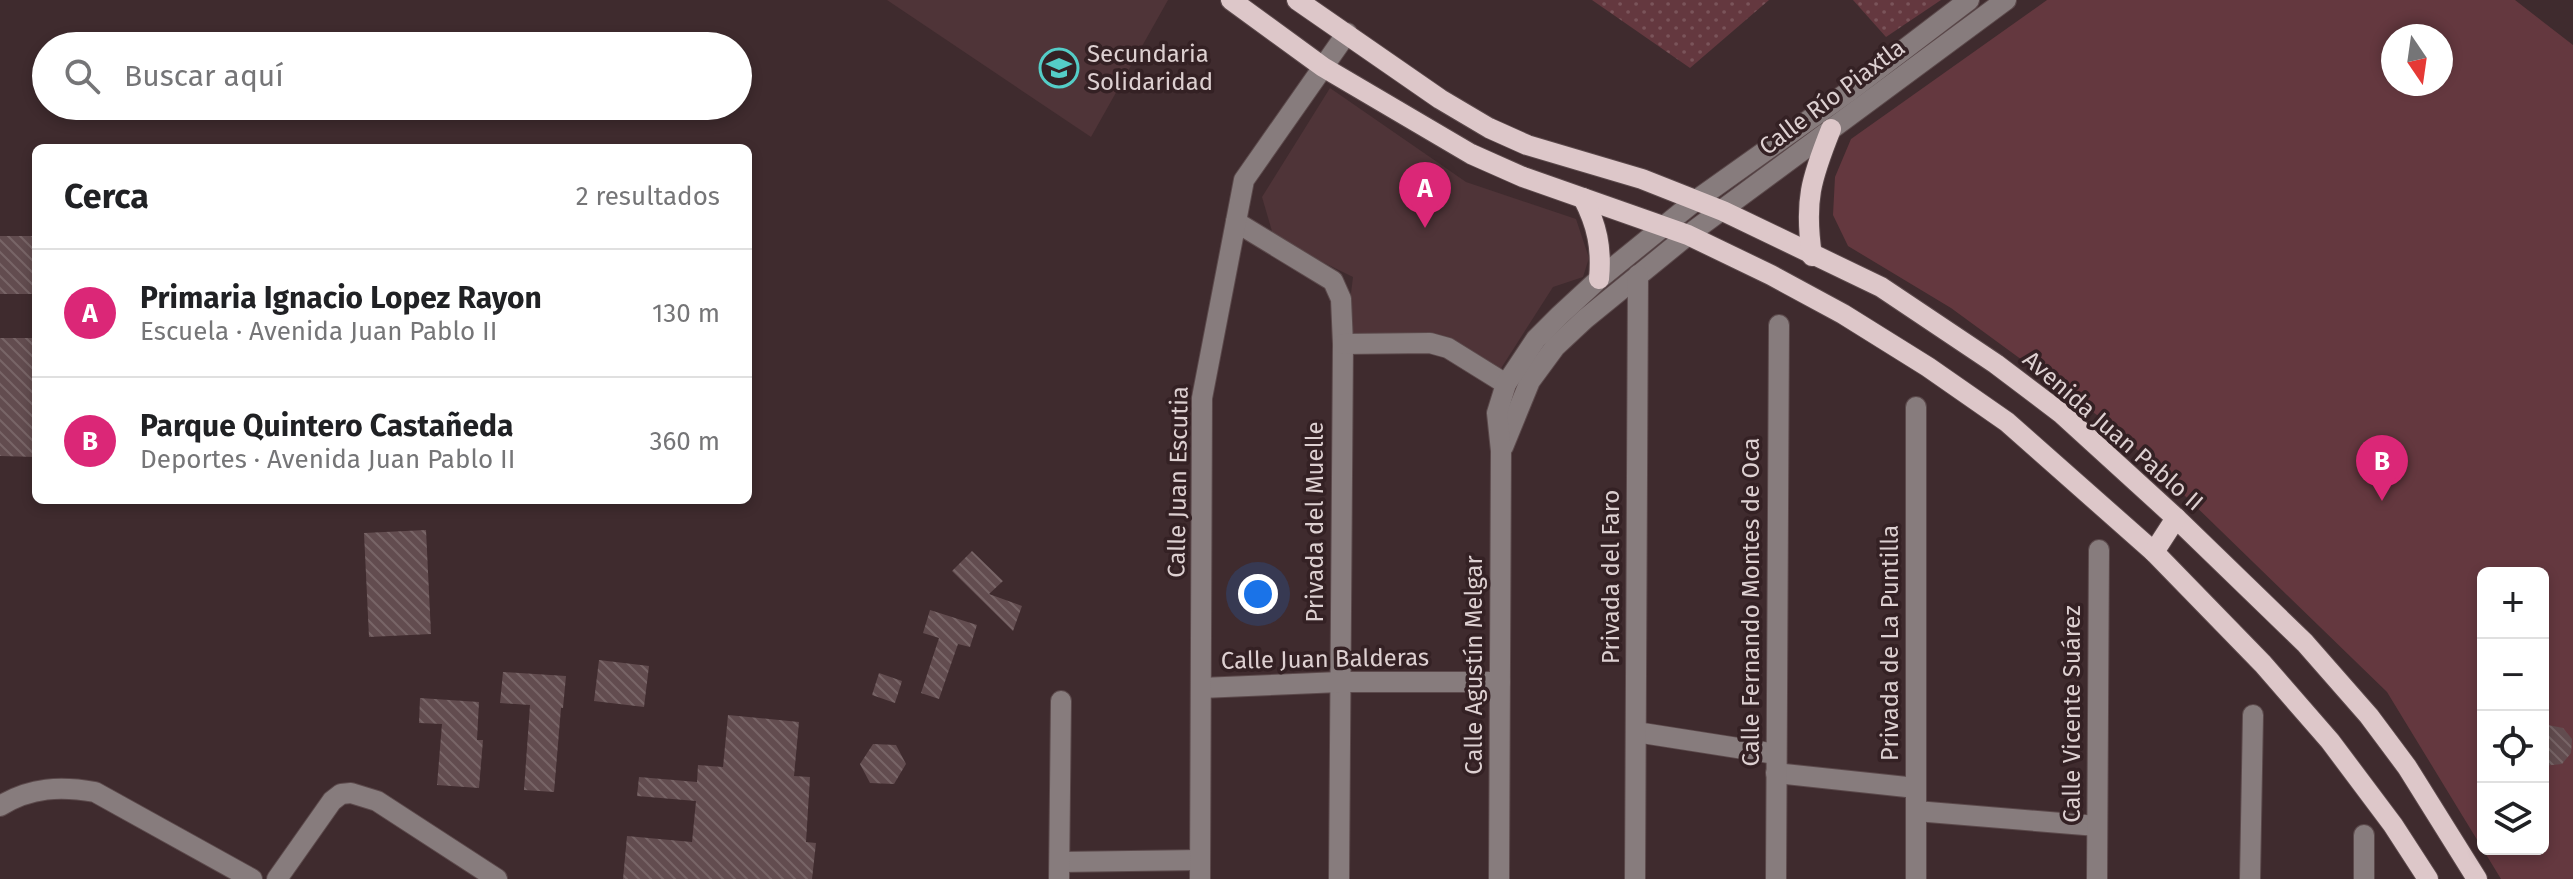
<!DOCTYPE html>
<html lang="es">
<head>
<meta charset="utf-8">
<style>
	body { margin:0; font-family:"Fira Sans",sans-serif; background:#f6f6f6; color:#202124 }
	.controls { position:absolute; right:24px; bottom:24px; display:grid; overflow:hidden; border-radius:12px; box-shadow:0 4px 12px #0003 }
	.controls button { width:72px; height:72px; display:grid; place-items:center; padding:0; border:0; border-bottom:2px solid #e0e0e0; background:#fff; color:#202124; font:40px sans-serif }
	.compass { position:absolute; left:2381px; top:24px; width:72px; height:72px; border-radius:50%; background:#fff; box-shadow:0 4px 12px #0003; rotate:167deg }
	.you { position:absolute; left:1258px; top:594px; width:28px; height:28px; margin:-20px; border:6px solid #fff; border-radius:50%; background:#1a73e8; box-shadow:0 0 0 12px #1a73e833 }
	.badge { display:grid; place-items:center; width:52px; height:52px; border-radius:50%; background:#db2777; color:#fff; font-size:26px; font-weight:700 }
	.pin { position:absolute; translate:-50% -66px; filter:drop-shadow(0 2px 4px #0008) }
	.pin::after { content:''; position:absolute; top:42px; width:28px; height:24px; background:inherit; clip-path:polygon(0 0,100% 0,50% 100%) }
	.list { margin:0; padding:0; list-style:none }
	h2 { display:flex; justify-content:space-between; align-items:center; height:104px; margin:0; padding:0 32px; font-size:34px }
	h2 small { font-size:26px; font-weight:400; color:#757577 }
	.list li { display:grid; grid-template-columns:52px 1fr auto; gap:24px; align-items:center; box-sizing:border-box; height:128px; padding:0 32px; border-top:2px solid #e0e0e0 }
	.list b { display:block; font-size:30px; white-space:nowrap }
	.list p { margin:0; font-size:26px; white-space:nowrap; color:#757577 }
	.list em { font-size:26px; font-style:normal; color:#757577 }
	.icon { flex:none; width:44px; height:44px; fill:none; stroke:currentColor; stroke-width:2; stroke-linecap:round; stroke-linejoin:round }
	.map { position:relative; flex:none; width:2573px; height:879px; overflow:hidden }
	.search { position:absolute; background:#fff; box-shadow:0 4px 12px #0003; left:32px; top:32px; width:720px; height:88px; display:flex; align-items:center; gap:20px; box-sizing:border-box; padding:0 28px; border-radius:44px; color:#757577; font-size:30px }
	.panel { position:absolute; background:#fff; box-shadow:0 4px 12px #0003; left:32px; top:144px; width:720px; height:360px; border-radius:12px }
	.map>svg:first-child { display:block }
	.built { fill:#4f3438 }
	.grass { fill:url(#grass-dots) }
	.garden { fill:#64383f; fill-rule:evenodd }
	.building { fill:url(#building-back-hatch) }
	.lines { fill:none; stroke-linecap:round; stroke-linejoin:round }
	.minor-casing { stroke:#5b494b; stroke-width:22 }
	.major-casing { stroke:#5b494b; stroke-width:22 }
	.minor { stroke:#877c7d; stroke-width:20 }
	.major { stroke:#ddc7c9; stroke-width:20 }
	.labels { text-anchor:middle; stroke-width:7; stroke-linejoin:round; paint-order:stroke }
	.poi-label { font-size:24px; fill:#ddd0d1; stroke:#342124; text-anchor:start }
	.street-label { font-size:24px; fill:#ddd0d1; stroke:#342124 }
</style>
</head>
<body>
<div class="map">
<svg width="2573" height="879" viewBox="0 0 2573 879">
	<defs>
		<pattern id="grass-dots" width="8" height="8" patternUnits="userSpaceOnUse" patternTransform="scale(2)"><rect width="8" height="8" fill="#64383f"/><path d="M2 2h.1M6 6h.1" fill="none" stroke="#7a545a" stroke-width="1.8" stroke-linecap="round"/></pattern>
		<pattern id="building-back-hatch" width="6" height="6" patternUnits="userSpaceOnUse" patternTransform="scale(2)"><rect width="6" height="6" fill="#624c4f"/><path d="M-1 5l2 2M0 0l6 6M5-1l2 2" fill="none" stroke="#786567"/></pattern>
	</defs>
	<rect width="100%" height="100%" fill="#3f2b2e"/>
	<!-- built -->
	<g class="built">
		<polygon points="887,0 1168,0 1091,137"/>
		<polygon points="1330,88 1466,182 1576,219 1589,258 1583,277 1553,287 1498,373 1434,336 1346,334 1353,277 1274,238 1262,197"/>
	</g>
	<!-- grass -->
	<g class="grass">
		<polygon points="1592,0 1769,0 1690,68"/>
		<polygon points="1853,0 1941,0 1886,37"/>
	</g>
	<!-- garden -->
	<path class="garden" d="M2047,0H2515L2573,45V879H2501L2387,692L2116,429L1951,308L1848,246L1833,215L1835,177L1851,139ZM2393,36H2441V84H2393ZM2483,573H2543V849H2483Z"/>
	<!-- building -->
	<g class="building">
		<rect x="0" y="236" width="36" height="58"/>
		<polygon points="0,338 36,338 36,457 0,456"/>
		<polygon points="426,530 431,634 369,637 364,533"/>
		<polygon points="972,551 1003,581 989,594 1022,606 1013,631 952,571"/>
		<polygon points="930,610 977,625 970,647 958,644 939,699 921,693 939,638 923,633"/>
		<polygon points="599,660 649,666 644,707 594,701"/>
		<polygon points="503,672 566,676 563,708 561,708 554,792 524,790 530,705 500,703"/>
		<polygon points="879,673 902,681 895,703 872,695"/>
		<polygon points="420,698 479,702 477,740 483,740 479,788 437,785 442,724 419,723"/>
		<polygon points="728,715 799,722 794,776 810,777 806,842 816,843 812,879 623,879 627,836 692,842 696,801 637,796 639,777 697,782 698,765 723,767"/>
		<polygon points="2543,724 2563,728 2572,739 2571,753 2562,764 2543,766"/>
		<polygon points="873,744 896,745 906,764 894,784 870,783 860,764"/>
	</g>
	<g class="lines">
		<defs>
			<g id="minor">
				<polyline points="1236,222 1333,281 1341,299 1343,344 1339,879"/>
				<polyline points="1343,344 1430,343 1448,348 1506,384"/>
				<polyline points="1503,447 1530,381 1555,347 1585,319 1688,235 2006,0"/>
				<polyline points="1201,688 1340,682 1500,682"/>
				<polyline points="1636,732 1776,754"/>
				<polyline points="1776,773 1916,788"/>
				<path d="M0,806C31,787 61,786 95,792L252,879"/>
				<polyline points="1916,811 2097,826"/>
				<polyline points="1060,862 1200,860"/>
				<polyline points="277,879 332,801 341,794 351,793 377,801 497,879"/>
				<polyline points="1059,879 1061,701"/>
				<polyline points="1200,879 1202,398 1244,180 1347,33"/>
				<polyline points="1499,879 1501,451 1497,413 1506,384 1536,339 1560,315 1599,279 1695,201 1851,90 1969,0"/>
				<polyline points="1635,879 1638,275"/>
				<polyline points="1776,879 1779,325"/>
				<polyline points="1916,879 1916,407"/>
				<polyline points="2097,879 2099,550"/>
				<polyline points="2250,879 2253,715"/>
				<polyline points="2364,879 2364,835"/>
			</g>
			<g id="major">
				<polyline points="1231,0 1323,67 1471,154 1523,177 1688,235 1771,275 1843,314 1928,367 2007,422 2154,552 2263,664 2330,741 2393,825 2428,879"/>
				<polyline points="1297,0 1440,99 1489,128 1527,145 1642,179 1723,211 1881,287 1996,364 2062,414 2176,518 2305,643 2369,716 2407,767 2477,879"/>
				<path d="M1583,198C1597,225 1602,248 1599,279"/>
				<path d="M1812,256C1804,201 1811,179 1831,129"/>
				<polyline points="2154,552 2176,518"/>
			</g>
		</defs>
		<!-- minor casing -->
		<use href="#minor" class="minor-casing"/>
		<!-- major casing -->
		<use href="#major" class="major-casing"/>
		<!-- minor -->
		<use href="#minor" class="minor"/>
		<!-- major -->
		<use href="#major" class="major"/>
	</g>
	<!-- icons -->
	<defs>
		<symbol id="school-ring" viewBox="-11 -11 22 22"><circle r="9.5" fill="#342124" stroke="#54cdc7" stroke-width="1.5"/><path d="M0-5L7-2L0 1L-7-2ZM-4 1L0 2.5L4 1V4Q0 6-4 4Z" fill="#54cdc7"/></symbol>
	</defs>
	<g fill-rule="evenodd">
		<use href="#school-ring" x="1037" y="46" width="44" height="44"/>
	</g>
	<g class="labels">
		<!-- poi labels -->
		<g class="poi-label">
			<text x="1087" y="62">Secundaria<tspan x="1087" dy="28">Solidaridad</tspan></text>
		</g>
		<!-- street labels -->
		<g class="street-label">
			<text transform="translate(1832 97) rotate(-37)" y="8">Calle Río Piaxtla</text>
			<text transform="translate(2113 431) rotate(41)" y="8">Avenida Juan Pablo II</text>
			<text transform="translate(1178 482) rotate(-89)" y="8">Calle Juan Escutia</text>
			<text transform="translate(1315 522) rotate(-90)" y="8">Privada del Muelle</text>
			<text transform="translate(1611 577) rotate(-90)" y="8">Privada del Faro</text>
			<text transform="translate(1751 602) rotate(-90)" y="8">Calle Fernando Montes de Oca</text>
			<text transform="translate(1890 643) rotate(-90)" y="8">Privada de La Puntilla</text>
			<text transform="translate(1325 659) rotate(-1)" y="8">Calle Juan Balderas</text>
			<text transform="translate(1474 665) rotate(-90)" y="8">Calle Agustín Melgar</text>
			<text transform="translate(2072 714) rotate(-90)" y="8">Calle Vicente Suárez</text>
		</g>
	</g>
</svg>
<div class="controls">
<button>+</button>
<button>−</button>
<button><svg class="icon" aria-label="locate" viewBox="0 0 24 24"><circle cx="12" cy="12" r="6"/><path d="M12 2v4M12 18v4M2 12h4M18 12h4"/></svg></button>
<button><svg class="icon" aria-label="layers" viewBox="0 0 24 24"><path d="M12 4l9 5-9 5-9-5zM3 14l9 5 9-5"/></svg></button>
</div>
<svg class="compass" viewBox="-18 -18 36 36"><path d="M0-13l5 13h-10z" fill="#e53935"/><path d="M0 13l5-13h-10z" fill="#757577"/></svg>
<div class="you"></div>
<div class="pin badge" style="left:1425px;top:228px">A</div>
<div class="pin badge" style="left:2382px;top:501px">B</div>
<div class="search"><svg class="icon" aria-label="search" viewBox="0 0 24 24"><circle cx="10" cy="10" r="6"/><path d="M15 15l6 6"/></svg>Buscar aquí</div>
<section class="panel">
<h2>Cerca<small>2 resultados</small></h2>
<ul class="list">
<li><span class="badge">A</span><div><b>Primaria Ignacio Lopez Rayon</b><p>Escuela · Avenida Juan Pablo II</p></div><em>130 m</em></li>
<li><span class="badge">B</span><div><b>Parque Quintero Castañeda</b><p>Deportes · Avenida Juan Pablo II</p></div><em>360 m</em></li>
</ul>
</section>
</div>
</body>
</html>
